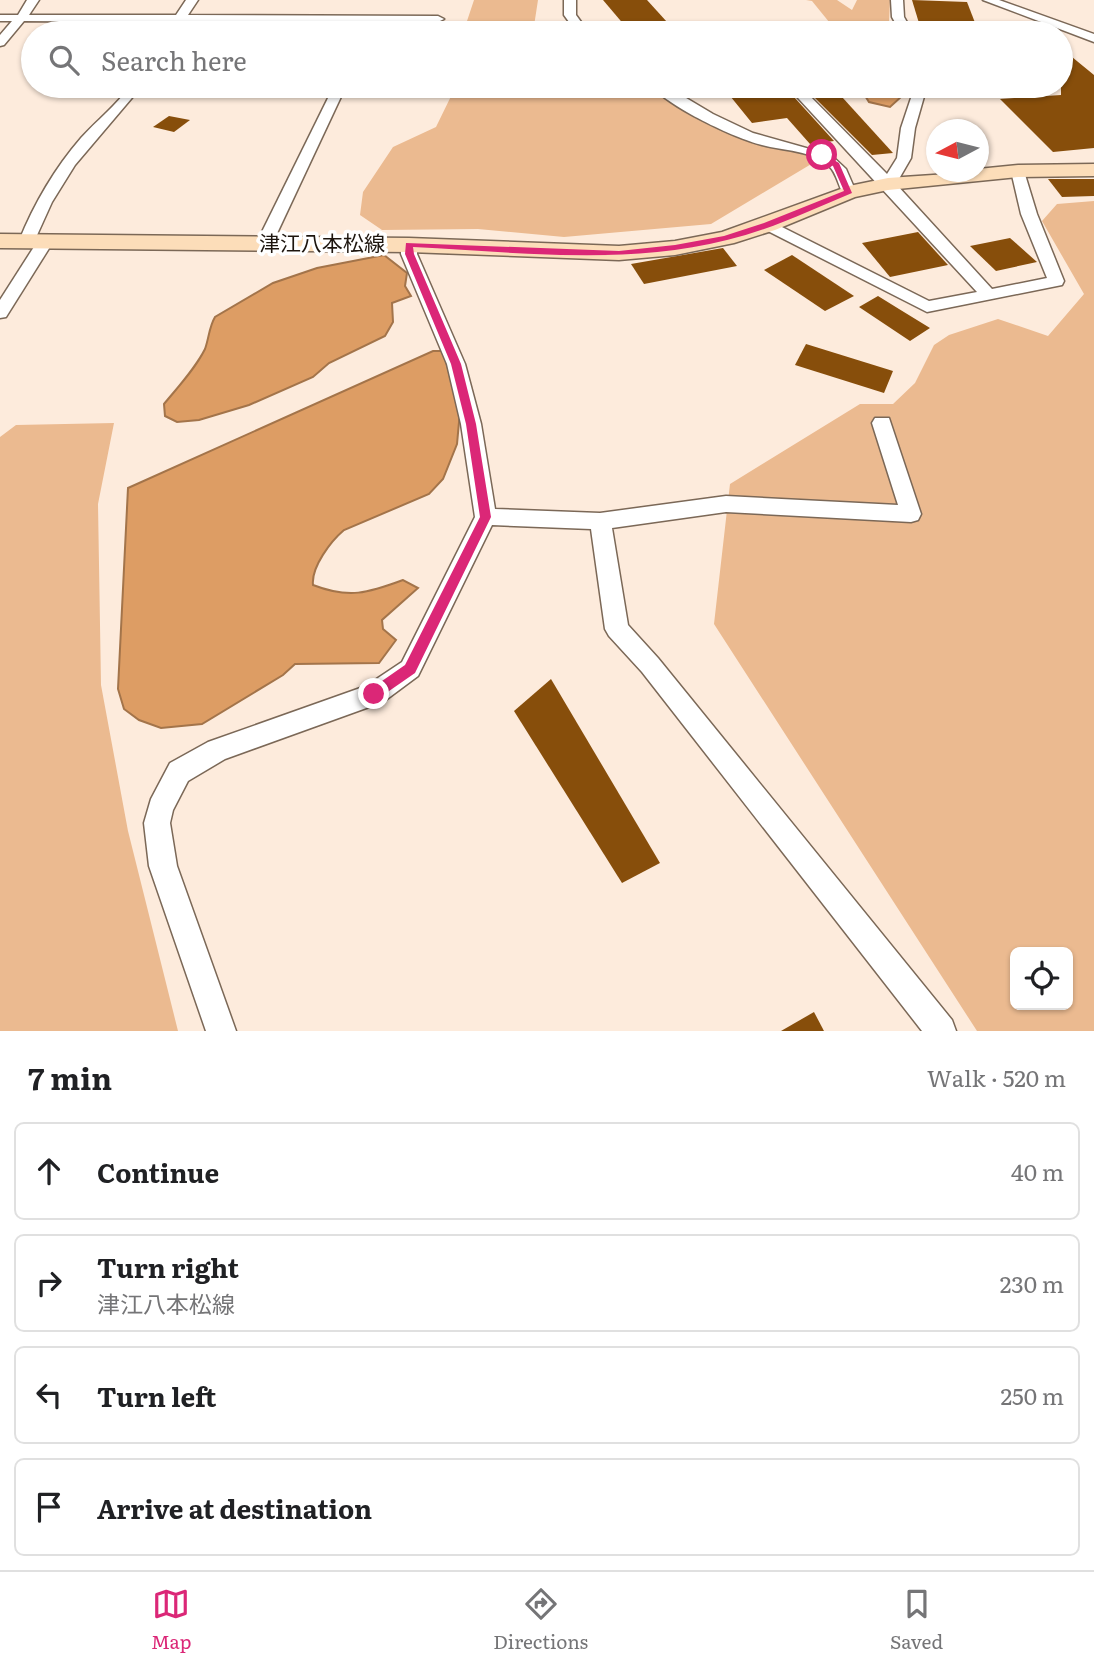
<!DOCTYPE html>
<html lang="en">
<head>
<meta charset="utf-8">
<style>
	body { margin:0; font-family:Literata,"Noto Sans JP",serif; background:#f2f2f2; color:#202124 }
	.controls { position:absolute; right:21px; bottom:21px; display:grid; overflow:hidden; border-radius:10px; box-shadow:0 2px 5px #0004 }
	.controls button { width:63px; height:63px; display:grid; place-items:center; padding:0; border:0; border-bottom:2px solid #e0e0e0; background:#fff; color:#202124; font:35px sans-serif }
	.compass { position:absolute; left:926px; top:119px; width:63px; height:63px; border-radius:50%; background:#fff; box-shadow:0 2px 5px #0004; rotate:263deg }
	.stop { position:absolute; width:21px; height:21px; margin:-16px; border:5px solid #db2777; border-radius:50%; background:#fff }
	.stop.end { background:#db2777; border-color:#fff; box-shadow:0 2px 7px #0008 }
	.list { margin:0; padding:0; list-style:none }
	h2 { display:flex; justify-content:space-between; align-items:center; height:91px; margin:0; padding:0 28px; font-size:30px }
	h2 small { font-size:23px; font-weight:400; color:#757577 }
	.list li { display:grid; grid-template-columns:46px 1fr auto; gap:21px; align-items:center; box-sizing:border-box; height:98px; margin:0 14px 14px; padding:0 14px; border:2px solid #e0e0e0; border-radius:10px }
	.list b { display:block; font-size:26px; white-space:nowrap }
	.list p { margin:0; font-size:23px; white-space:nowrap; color:#757577 }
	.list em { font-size:23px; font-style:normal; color:#757577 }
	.icon { flex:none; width:38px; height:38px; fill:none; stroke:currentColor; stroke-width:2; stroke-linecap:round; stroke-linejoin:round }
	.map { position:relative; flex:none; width:1094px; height:1031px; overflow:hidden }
	.search { position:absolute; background:#fff; box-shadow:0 2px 5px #0004; left:21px; right:21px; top:21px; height:77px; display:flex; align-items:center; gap:18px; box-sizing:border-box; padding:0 24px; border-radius:38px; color:#757577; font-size:26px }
	.sheet { height:539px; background:#fff }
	nav { display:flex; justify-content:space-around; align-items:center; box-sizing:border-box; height:98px; border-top:2px solid #e0e0e0; background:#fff; font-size:19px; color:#757577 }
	nav a { display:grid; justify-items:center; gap:4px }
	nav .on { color:#db2777 }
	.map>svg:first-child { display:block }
	.green { fill:#ebba90; fill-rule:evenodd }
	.water { fill:#dd9d64; stroke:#a3744a; stroke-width:2 }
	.building { fill:#874e0b }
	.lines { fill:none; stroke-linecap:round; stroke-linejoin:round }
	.street-casing { stroke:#7b6857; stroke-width:3 }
	.secondary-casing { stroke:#7b6857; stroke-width:3 }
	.street { fill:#fff; fill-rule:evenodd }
	.secondary { fill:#fcddb9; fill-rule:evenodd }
	.route { fill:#db2777 }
	.labels { text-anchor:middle; stroke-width:7; stroke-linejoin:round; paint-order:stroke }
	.far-street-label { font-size:21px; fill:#1d150e; stroke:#fff }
</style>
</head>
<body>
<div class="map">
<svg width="1094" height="1031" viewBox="0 0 1094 1031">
	<rect width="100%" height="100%" fill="#fdebdc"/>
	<!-- green -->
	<g class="green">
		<polygon points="474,0 538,0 534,26 562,33 463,33"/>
		<polygon points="806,0 837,0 852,10 857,0 890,0 889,23 878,33 838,33 812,1"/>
		<polygon points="456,86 667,86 700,111 818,160 711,224 564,237 478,229 382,230 360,215 363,192 393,147 436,127"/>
		<path d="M1094,201V1031H977L714,624L730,484L860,404H893L915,383L934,345L949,335L998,319L1048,336L1084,294L1042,221L1057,204ZM1015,952H1068V1005H1015Z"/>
		<polygon points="114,423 98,504 101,685 128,831 178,1031 0,1031 0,437 16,425"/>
	</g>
	<!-- water -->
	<g class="water">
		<polygon points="859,86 913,86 890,107 869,102"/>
		<path d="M384,255L407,273L405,286L411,296L392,303L393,322L385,336L329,363L313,377L249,405L199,420L177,422L165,416L164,404C178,387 195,369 205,349C209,338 209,327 215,317L273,283L317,268Z"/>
		<path d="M433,351H443L460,411L457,444L443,479L429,494L344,530C331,541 311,567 313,585C349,599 368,593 403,580L418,588L382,620L383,629L396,640L379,663L295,664L283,675L202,724L161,728L139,720L124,709L118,689L128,488Z"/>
	</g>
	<!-- building -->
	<g class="building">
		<polygon points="603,0 647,0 677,33 631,33"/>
		<polygon points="912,0 967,2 979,33 922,33"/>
		<polygon points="1061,48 1094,75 1094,148 1053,152 1000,99 1061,95"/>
		<polygon points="722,86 784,86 834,141 810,144 787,118 752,123"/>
		<polygon points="803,86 832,86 893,153 872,155"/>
		<polygon points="169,116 190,120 174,132 153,127"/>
		<polygon points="1048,179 1094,179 1094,196 1062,197"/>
		<polygon points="918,232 948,265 890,277 862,243"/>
		<polygon points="1010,238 1037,262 996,271 970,246"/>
		<polygon points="723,248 737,266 644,284 631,264"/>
		<polygon points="792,255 854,296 825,311 764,270"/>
		<polygon points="878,296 899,309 930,328 910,341 859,307"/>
		<polygon points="806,344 893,371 884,393 795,365"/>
		<polygon points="551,679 660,863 622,883 514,711"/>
		<polygon points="814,1012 824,1031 781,1031"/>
	</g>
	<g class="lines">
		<defs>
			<g id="street">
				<polygon points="27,0 39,0 29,15 176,15 186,0 198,0 188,15 438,16 444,19 438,22 183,22 176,33 164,33 172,22 24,21 4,45 0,46 0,35 12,21 0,21 0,15 18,15"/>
				<polygon points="564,0 576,0 576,15 589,33 577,33 564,15"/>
				<polygon points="891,0 903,0 904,17 913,33 901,33 892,17"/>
				<polygon points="983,0 999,0 1094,34 1094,42"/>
				<path d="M130,86H142L75,165L52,202L33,244H21L19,241C34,204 55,168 81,138C97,120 116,106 130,86Z"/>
				<polygon points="334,86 346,86 272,244 264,249 258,247 256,244"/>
				<path d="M652,86H666L713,114L753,133L831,155L846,169L856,192L854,195H844C838,186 837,173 829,166C812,150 783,151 762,145C734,138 669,107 652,86Z"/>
				<polygon points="787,86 800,86 887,174 897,158 901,128 915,86 927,86 915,128 911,158 896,184 992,289 1047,278 1021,214 1011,171 1013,168 1023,168 1037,214 1064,281 1062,285 927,312 762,228 759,225 762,222 772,222 929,301 977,292"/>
				<polygon points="45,237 53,242 6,317 0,318 0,300 39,239"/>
				<polygon points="409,240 417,245 417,254 465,364 481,424 495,509 600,513 726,496 898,505 872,423 875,418 889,418 921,514 918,520 911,522 726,512 612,528 628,625 658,658 952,1020 956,1031 922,1031 642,672 609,636 605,629 591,529 492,525 418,676 383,702 225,759 188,781 173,810 170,823 177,866 236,1031 206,1031 149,866 144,823 151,799 170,763 208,742 366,686 402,662 475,517 461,424 447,364 401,254 401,245"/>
			</g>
			<polygon id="secondary" points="1094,164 1094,176 1018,177 888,190 855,197 775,230 734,243 675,255 619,260 409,252 0,248 0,234 409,238 619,246 675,241 722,232 849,186 888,178 978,172 978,169 1018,165"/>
		</defs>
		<!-- street casing -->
		<use href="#street" class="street-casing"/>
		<!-- secondary casing -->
		<use href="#secondary" class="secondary-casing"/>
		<!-- street -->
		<use href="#street" class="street"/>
		<!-- secondary -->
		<use href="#secondary" class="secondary"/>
	</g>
	<!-- route -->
	<path class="route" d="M822,153L839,163L852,193C811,210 770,230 727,240C624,266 517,252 413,247L414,254L461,364L476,424L491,517L415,673L379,698H369V690L405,665L480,517L466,424L451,364L405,254L406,243L619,251L675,245L724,236L764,223L844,191L833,166L818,155Z"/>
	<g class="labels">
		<!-- far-street labels -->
		<g class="far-street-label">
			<text x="322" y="251">津江八本松線</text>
		</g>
	</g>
</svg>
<div class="controls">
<button><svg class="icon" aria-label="locate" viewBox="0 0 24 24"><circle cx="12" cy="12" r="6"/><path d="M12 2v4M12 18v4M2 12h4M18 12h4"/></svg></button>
</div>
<svg class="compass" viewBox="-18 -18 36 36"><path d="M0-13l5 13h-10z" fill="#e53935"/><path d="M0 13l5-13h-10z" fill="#757577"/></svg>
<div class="stop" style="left:822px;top:155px"></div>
<div class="stop end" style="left:374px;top:694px"></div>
<div class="search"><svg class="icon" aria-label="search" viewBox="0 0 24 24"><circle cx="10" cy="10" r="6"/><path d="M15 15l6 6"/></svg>Search here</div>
</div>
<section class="sheet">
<h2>7 min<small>Walk · 520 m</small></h2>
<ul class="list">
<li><svg class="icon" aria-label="ahead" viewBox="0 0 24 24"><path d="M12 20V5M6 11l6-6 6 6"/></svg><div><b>Continue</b></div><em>40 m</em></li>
<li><svg class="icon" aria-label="right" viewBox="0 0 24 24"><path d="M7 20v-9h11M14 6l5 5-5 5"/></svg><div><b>Turn right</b><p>津江八本松線</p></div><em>230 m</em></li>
<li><svg class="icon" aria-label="left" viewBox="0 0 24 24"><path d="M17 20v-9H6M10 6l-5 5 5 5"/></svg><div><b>Turn left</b></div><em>250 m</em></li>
<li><svg class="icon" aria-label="arrive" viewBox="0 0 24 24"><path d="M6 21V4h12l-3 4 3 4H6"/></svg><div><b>Arrive at destination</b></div></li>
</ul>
</section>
<nav>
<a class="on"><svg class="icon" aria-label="map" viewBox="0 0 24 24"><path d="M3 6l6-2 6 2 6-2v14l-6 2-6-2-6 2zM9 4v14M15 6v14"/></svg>Map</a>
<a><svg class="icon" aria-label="directions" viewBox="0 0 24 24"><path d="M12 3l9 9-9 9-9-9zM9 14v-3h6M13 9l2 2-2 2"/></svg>Directions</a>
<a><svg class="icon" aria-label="saved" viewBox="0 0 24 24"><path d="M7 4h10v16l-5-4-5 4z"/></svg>Saved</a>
</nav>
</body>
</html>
